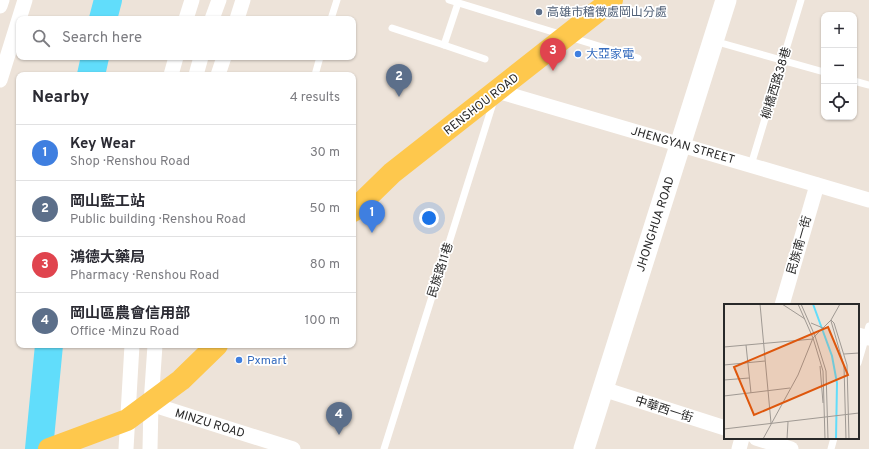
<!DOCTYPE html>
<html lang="en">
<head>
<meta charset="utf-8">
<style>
	body { margin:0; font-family:Overpass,"Noto Sans TC",sans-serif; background:#f2f2f3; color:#2b2b33 }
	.controls { position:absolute; right:12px; top:12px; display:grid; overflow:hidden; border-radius:8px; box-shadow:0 1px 3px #0004 }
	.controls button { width:36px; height:36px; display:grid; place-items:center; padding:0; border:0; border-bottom:1px solid #e1e1e2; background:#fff; color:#2b2b33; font:20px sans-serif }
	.you { position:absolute; left:429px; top:218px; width:14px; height:14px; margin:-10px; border:3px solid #fff; border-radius:50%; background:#1a73e8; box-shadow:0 0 0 6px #1a73e833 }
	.badge { display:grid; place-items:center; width:26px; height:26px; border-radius:50%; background:#3469ff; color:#fff; font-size:13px; font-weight:700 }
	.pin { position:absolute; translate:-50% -33px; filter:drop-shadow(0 1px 2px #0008) }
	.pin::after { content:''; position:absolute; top:21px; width:14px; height:12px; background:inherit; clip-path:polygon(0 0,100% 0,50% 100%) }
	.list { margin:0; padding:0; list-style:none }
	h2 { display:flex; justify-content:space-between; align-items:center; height:52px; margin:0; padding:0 16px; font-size:17px }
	h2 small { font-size:13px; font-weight:400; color:#7c7c81 }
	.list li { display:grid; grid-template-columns:26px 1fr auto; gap:12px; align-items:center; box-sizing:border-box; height:56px; padding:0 16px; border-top:1px solid #e1e1e2 }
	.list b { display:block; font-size:15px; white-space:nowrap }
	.list p { margin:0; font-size:13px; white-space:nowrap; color:#7c7c81 }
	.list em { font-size:13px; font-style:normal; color:#7c7c81 }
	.icon { flex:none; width:22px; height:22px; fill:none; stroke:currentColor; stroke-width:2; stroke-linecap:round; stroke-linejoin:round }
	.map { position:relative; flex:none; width:869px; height:449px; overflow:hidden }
	.search { position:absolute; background:#fff; box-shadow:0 1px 3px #0004; left:16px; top:16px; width:340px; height:44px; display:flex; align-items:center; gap:10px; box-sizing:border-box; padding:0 14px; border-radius:8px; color:#7c7c81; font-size:15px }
	.panel { position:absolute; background:#fff; box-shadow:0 1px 3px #0004; left:16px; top:72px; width:340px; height:276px; border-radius:8px }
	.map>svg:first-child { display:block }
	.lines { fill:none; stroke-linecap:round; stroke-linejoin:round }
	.river { stroke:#61ddfb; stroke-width:28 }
	.lane { stroke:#fff; stroke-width:7 }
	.street { stroke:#fff; stroke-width:15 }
	.secondary { stroke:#fff; stroke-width:21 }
	.primary { stroke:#fec84d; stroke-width:22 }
	.service-dot { fill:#5c6f8a; stroke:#fff; stroke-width:1.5 }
	.shop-dot { fill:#3f7fe0; stroke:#fff; stroke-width:1.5 }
	.labels { text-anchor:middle; stroke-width:3.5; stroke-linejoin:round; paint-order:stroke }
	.service-label { font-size:12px; fill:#4e5e75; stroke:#fff; text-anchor:start }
	.shop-label { font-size:12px; fill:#366cbe; stroke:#fff; text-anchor:start }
	.street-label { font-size:12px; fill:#292929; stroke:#fff }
	.inset-river { fill:none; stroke:#61ddfb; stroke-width:2 }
	.inset-road { fill:none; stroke:#9f9993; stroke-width:1 }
	.view { fill:#de570d; fill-opacity:0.15; stroke:#de570d; stroke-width:2 }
	.inset-edge { fill:none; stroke:#292929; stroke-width:2 }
</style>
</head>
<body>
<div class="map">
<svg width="869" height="449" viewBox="0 0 869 449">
	<rect width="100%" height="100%" fill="#ede3d9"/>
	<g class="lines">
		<!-- river -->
		<g class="river">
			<polyline points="103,19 108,0"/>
			<polyline points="91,75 95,57"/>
			<polyline points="39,449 49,345"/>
		</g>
		<!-- lane -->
		<g class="lane">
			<polyline points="449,0 638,58"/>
			<polyline points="331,19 337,0"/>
			<polyline points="392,28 444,45 458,3"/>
			<polyline points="714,41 824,72"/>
			<polyline points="444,45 485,59"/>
			<polyline points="315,75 320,57"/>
			<polyline points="854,81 869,85"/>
			<polyline points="751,165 801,0"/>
			<polyline points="858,363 869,326"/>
			<polyline points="384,449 494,100"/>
			<polyline points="831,449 834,438"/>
		</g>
		<!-- street -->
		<g class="street">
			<polyline points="0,6 2,0"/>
			<polyline points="186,19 192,0"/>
			<polyline points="212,19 219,0"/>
			<polyline points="237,19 243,0"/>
			<polyline points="171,75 176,57"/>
			<polyline points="196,75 201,57"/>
			<polyline points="218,75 224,57"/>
			<polyline points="0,80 25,0"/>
			<polyline points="497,91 869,200"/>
			<polyline points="782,305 817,185"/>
			<polyline points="858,335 869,338"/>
			<polyline points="603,389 725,428"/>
			<polyline points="151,404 293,449"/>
			<polyline points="756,438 791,449"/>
			<polyline points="126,449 132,345"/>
			<polyline points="150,449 151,404 155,345"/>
			<polyline points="739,449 742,438"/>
		</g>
		<!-- secondary -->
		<polyline class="secondary" points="584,449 726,0"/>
		<!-- primary -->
		<g class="primary">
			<polyline points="353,211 392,173 612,0"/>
			<polyline points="49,449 127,420 181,380 217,345"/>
		</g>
	</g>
	<!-- markers -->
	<circle class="service-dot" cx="539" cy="12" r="4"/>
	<g class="shop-dot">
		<circle cx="578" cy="54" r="4"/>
		<circle cx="239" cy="360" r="4"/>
	</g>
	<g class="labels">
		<!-- service labels -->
		<g class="service-label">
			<text x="547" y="16">高雄市稽徵處岡山分處</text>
		</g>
		<!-- shop labels -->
		<g class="shop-label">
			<text x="586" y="58">大亞家電</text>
			<text x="247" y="364">Pxmart</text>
		</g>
		<!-- street labels -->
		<g class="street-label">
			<text transform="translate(776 83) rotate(-73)" y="4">柳橋西路38巷</text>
			<text transform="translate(481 104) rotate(-38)" y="4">RENSHOU ROAD</text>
			<text transform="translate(683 145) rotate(16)" y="4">JHENGYAN STREET</text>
			<text transform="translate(655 224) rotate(-72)" y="4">JHONGHUA ROAD</text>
			<text transform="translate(799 245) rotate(-74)" y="4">民族南一街</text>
			<text transform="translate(440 270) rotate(-72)" y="4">民族路11巷</text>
			<text transform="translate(664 409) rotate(18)" y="4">中華西一街</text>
			<text transform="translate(210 423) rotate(17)" y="4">MINZU ROAD</text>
		</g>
	</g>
	<!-- overview -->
	<g transform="translate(724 304)">
		<rect width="135" height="135" fill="#ede3d9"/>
		<path class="inset-river" d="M89,0L108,52L113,79L112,135"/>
		<path class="inset-road" d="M36,0L47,119M58,0L81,15M74,0L89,34L99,67L101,135M77,0L91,32L102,67L104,135M107,16L110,19L123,61L125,135M107,17L120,62L122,135M87,19L99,24M22,41L27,89M0,43L89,35M120,50L135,49M0,61L41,57M96,62L99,99M0,76L25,74M0,92L66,84M0,125L135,109M39,135L74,71L89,34L107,16L116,0M63,135L64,118"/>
		<path class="view" d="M104,23L124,71L30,111L10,63Z"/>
		<rect width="135" height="135" class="inset-edge"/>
	</g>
</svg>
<div class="controls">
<button>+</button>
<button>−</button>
<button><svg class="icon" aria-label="locate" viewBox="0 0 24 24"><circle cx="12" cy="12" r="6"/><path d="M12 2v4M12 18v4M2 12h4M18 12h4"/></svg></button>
</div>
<div class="you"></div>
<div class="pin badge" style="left:372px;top:233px;background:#3f7fe0">1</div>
<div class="pin badge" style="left:399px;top:97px;background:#5c6f8a">2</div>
<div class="pin badge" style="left:553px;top:71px;background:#e0444e">3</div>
<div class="pin badge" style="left:339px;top:435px;background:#5c6f8a">4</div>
<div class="search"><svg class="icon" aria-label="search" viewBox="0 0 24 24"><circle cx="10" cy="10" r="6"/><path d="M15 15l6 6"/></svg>Search here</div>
<section class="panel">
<h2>Nearby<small>4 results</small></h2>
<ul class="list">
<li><span class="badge" style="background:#3f7fe0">1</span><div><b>Key Wear</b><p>Shop · Renshou Road</p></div><em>30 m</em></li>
<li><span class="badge" style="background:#5c6f8a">2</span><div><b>岡山監工站</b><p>Public building · Renshou Road</p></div><em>50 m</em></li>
<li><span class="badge" style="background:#e0444e">3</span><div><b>鴻德大藥局</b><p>Pharmacy · Renshou Road</p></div><em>80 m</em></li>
<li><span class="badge" style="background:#5c6f8a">4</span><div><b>岡山區農會信用部</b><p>Office · Minzu Road</p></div><em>100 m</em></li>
</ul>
</section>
</div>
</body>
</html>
